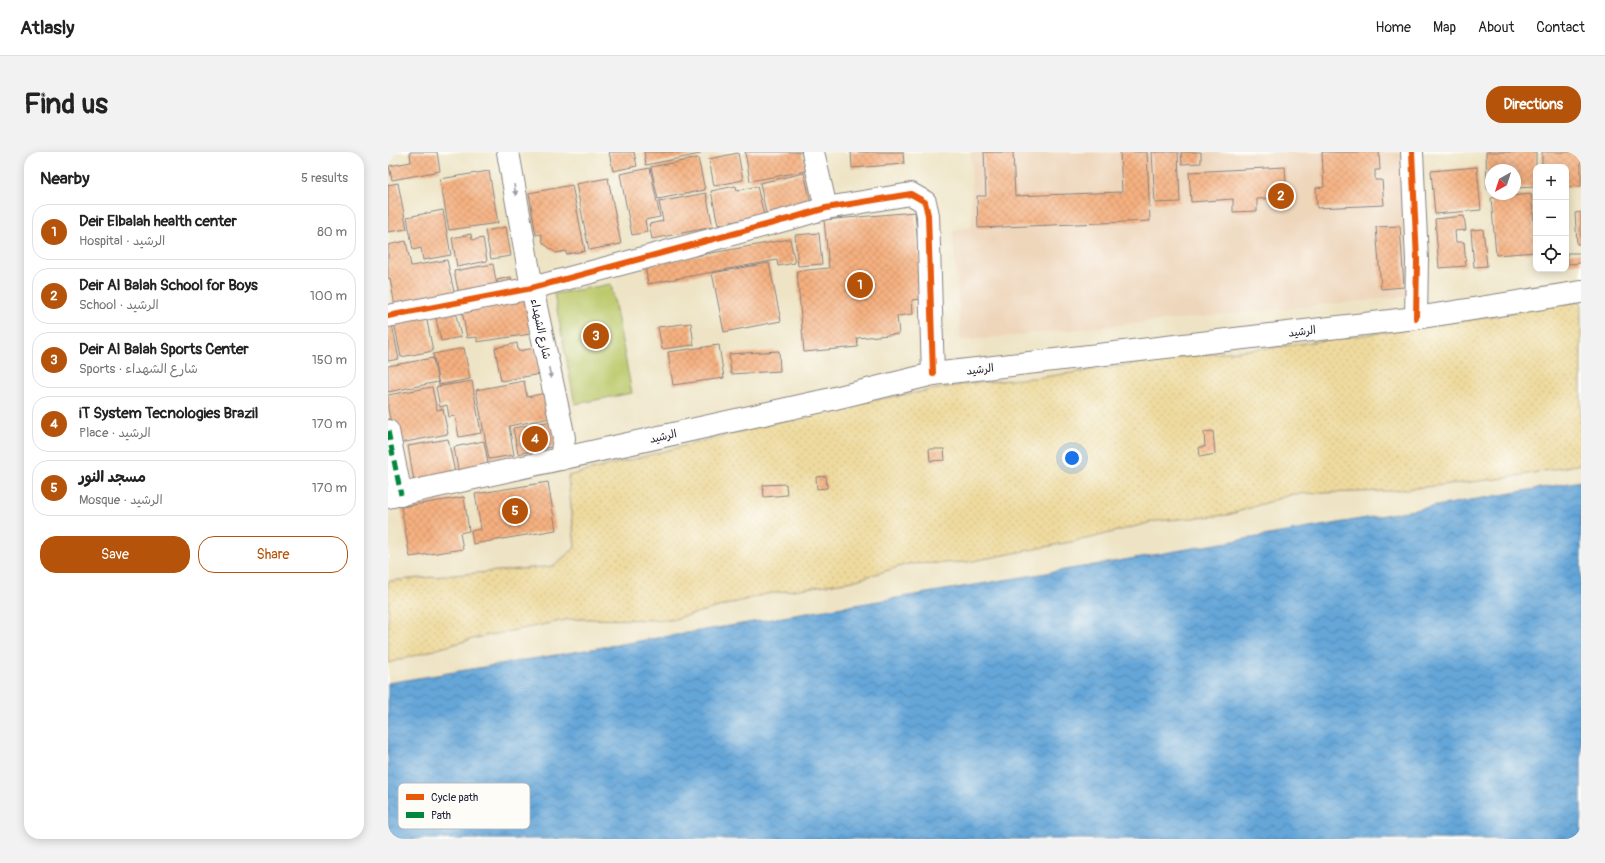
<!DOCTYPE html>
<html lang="en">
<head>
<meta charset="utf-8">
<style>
	body { margin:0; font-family:Pangolin,"Playpen Sans Arabic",sans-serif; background:#f2f2f2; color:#222 }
	.controls { position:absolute; right:12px; top:12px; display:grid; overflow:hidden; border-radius:8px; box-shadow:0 2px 10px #0003 }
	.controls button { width:36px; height:36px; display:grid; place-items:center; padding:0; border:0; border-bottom:1px solid #e0e0e0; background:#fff; color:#222; font:20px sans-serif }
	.compass { position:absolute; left:1097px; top:12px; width:36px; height:36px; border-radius:50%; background:#fff; box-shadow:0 2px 10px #0003; rotate:219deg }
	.you { position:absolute; left:684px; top:306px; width:14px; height:14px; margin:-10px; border:3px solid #fff; border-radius:50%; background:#1a73e8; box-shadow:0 0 0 6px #1a73e833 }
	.badge { display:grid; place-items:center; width:26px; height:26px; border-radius:50%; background:#b45309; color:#fff; font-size:13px; font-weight:700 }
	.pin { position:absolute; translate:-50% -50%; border:2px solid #fff; box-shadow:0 1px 4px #0006 }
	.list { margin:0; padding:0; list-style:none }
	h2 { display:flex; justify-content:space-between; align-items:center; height:52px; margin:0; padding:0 16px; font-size:17px }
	h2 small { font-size:13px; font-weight:400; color:#767676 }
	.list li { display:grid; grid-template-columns:26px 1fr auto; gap:12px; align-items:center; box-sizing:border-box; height:56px; margin:0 8px 8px; padding:0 8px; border:1px solid #e0e0e0; border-radius:16px }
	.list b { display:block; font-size:15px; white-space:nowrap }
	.list p { margin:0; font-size:13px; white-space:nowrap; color:#767676 }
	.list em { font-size:13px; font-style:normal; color:#767676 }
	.actions { display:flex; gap:8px; padding:12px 16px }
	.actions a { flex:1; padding:9px 0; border:1px solid #b45309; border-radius:16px; text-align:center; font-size:14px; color:#b45309 }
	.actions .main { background:#b45309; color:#fff }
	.icon { flex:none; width:22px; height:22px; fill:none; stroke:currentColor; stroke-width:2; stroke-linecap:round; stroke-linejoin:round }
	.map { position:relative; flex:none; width:1193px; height:687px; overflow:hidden; border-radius:16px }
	header { display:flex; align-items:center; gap:24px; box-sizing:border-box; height:56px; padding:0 20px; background:#fff; border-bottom:1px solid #e0e0e0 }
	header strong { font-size:19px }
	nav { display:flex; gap:22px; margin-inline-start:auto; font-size:14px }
	.intro { display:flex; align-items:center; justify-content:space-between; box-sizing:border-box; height:96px; padding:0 24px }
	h1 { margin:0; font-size:28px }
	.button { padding:10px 18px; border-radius:16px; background:#b45309; color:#fff; font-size:14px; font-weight:700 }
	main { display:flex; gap:24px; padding:0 24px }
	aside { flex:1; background:#fff; border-radius:16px; box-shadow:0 2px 10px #0003 }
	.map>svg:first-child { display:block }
	.built { fill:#eed6bb }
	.sand { fill:url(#sand-dots); stroke:#887e6c }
	.park { fill:#bbc96b; stroke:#6e7653 }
	.water { fill:url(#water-waves); stroke:#44648a }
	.building { fill:url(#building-cross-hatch) }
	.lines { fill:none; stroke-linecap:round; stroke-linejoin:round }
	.street-casing { stroke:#888380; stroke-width:24 }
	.secondary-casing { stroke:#888380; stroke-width:24 }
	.street { stroke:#fff; stroke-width:22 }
	.secondary { stroke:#fff; stroke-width:22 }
	.quiet { stroke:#00873e; stroke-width:5; stroke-dasharray:10 5; stroke-linecap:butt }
	.cycleway-casing { stroke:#fdfcf7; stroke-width:8 }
	.cycleway { stroke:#e8590c; stroke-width:6 }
	.oneway { fill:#9c9ca7 }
	.labels { text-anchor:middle; stroke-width:3; stroke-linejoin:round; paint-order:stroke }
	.street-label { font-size:11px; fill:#22223b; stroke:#fdfcf7 }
	.key { fill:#fdfcf7; stroke:#bbbbbf; stroke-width:1 }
	.key-label { font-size:11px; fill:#22223b }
</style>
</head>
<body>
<header>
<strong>Atlasly</strong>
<nav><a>Home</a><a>Map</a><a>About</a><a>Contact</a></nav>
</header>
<div class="intro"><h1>Find us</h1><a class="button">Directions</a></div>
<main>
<aside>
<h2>Nearby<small>5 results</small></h2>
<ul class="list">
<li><span class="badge">1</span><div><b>Deir Elbalah health center</b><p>Hospital · الرشيد</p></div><em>80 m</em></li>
<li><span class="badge">2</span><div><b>Deir Al Balah School for Boys</b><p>School · الرشيد</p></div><em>100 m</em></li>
<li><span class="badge">3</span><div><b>Deir Al Balah Sports Center</b><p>Sports · شارع الشهداء</p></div><em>150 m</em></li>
<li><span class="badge">4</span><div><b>iT System Tecnologies Brazil</b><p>Place · الرشيد</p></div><em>170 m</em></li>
<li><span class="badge">5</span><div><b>مسجد النور</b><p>Mosque · الرشيد</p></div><em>170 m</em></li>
</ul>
<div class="actions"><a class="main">Save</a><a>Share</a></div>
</aside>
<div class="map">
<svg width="1193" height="687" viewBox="0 0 1193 687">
	<defs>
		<pattern id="sand-dots" width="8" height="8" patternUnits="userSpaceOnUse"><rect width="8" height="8" fill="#eeda9e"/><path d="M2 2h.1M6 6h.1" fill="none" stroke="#ccbb89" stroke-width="1.8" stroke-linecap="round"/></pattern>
		<pattern id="water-waves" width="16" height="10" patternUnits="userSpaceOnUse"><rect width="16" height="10" fill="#65a6d8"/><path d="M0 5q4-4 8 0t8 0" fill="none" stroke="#5387b0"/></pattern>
		<pattern id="building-cross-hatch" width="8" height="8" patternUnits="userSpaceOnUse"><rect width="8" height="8" fill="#f5b07f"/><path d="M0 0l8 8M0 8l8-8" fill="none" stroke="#d2976f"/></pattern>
	</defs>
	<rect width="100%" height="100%" fill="#fdfcf7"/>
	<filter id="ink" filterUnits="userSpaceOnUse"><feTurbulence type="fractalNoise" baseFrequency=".025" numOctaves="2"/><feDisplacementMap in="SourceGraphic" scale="8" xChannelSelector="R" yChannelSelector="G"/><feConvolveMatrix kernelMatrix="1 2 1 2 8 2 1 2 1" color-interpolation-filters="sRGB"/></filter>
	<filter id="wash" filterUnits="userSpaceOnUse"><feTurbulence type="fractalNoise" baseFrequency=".012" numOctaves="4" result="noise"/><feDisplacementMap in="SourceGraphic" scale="16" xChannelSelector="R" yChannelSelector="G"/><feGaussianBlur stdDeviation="0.9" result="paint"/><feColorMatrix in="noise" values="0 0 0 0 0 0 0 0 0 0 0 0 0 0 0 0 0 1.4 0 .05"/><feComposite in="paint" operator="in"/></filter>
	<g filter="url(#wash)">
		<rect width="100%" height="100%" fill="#eee4c5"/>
		<!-- built -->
		<polygon class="built" points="583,0 1017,0 1024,144 573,189 565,78 584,75"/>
		<!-- sand -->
		<polygon class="sand" points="1193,149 1193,312 1118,326 1001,339 905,342 840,363 768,369 703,386 580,410 520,412 465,429 378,442 283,468 183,467 88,486 0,511 0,429 165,414 187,396 180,324 447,255 577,232 656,225 794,205 896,194 1074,169"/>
		<!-- park -->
		<polygon class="park" points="223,132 244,241 187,252 166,142"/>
		<!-- water -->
		<polygon class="water" points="1193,329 1193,687 0,687 0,531 736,408"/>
		<g id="blocks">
			<!-- building -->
			<g class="building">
				<polygon points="22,0 49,0 52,19 4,28 1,14 23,10"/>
				<polygon points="221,0 246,0 249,14 225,19"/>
				<polygon points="256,0 312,0 312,2 258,13"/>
				<polygon points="357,0 414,0 418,19 362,29"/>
				<polygon points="463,0 515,0 516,12 464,16"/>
				<polygon points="596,0 625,0 627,44 734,40 732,0 759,0 762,69 590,76 589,44 598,44"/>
				<polygon points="764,0 790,0 792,50 767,51"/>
				<polygon points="793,0 813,0 813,11 794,12"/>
				<polygon points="934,0 991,0 992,18 987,18 987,28 994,28 996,53 929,56 928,36 936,35"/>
				<polygon points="1098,0 1148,0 1148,35 1127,36 1127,18 1103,18 1103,37 1099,37"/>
				<polygon points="1154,0 1193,0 1193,34 1178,35 1178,15 1154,15"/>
				<polygon points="350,1 355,28 326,34 321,7"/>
				<polygon points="310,6 317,38 270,47 263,15"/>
				<polygon points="897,15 899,45 869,47 869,59 845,60 845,47 803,50 801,20"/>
				<polygon points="1089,15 1093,58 1047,62 1043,19"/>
				<polygon points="262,16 272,65 257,68 259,80 244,83 232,22"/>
				<polygon points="101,19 110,71 61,78 52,27"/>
				<polygon points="416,21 423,51 378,61 372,31"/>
				<polygon points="220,26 233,92 201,98 188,32"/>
				<polygon points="10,31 19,77 0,80 0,33"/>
				<polygon points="184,33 197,99 178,102 178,99 168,101 155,91 153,82 148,83 141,41"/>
				<polygon points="348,34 349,39 369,34 376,63 330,73 323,39"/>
				<polygon points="318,41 325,75 264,87 261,72 275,69 271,50"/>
				<polygon points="1143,42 1147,82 1148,82 1148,100 1108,103 1103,46"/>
				<polygon points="55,58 63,103 35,108 33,96 25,98 19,65"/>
				<polygon points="527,60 535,147 524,148 525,162 509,164 511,182 469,186 470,195 416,200 409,119 441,116 436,68"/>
				<polygon points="1193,60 1193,92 1189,92 1187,61"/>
				<polygon points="1076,64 1078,78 1067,79 1068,90 1076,90 1078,114 1051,116 1047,67"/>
				<polygon points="1012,74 1016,135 993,137 988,75"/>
				<polygon points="118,75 123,104 103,107 97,79"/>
				<polygon points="1095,77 1099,114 1086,115 1083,78"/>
				<polygon points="431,81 434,112 410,114 407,83"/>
				<polygon points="83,82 84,88 95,86 99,109 69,115 64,86"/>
				<polygon points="402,87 407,111 390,114 389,108 260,132 257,113"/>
				<polygon points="18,89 23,114 59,108 67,144 7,155 2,126 0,127 0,93"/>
				<polygon points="1179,101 1193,101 1193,111 1180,112"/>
				<polygon points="381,111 393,169 336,180 324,121"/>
				<polygon points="105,112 110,140 72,147 66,119"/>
				<polygon points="123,125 125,135 111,137 109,128"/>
				<polygon points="138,148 143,182 89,190 89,185 79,186 74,158"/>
				<polygon points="67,158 73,185 53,189 47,162"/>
				<polygon points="38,164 45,199 13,205 6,170"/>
				<polygon points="303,171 306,193 274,197 270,175"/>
				<polygon points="4,172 11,207 0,209 0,173"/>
				<polygon points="129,191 130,199 147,196 152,222 113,229 107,196"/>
				<polygon points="331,193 336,226 285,233 280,200"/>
				<polygon points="76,196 82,227 51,233 45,202"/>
				<polygon points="391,199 392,219 343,222 341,202"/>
				<polygon points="45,206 50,230 0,240 0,214"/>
				<polygon points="84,229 93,281 71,285 67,264 61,265 59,253 52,255 48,235"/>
				<polygon points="136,229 139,245 158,241 163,266 121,274 126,303 101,307 88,238"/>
				<polygon points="44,235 49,258 55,257 60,282 7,292 0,257 0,243"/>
				<polygon points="164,269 168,294 130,302 125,276"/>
				<polygon points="825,279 827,302 812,305 811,295 817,295 816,280"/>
				<polygon points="60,287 67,321 26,329 20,294"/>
				<polygon points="96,289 101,317 71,323 66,295"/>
				<polygon points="541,297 556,297 557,308 542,309"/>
				<polygon points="438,324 439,336 429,337 428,325"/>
				<polygon points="160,330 168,378 85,392 83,379 93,377 87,342"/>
				<polygon points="398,332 399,343 376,345 375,333"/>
				<polygon points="76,345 81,379 72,381 75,397 22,405 13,355"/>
			</g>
		</g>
	</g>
	<g filter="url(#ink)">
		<use href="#blocks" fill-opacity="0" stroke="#888380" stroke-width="1"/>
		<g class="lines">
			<defs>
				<g id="street">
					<polyline points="425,0 438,56"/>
					<polyline points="1024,0 1029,108 1028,166"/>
					<polyline points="0,164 144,136 404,66 438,56 523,42 537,50 540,63 545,222"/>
					<polyline points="0,279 13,343"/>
				</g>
				<g id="secondary">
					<polyline points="120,0 144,136 176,286 173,307"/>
					<polyline points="0,345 439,248 545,222 1028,166 1193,140"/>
				</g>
			</defs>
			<!-- street casing -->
			<use href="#street" class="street-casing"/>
			<!-- secondary casing -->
			<use href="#secondary" class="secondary-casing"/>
			<!-- street -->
			<use href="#street" class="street"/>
			<!-- secondary -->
			<use href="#secondary" class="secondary"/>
			<!-- quiet -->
			<polyline class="quiet" points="0,279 13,343"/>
			<defs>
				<g id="cycleway">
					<polyline points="1024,0 1029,108 1028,166"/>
					<polyline points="0,164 144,136 404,66 438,56 523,42 537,50 540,63 545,222"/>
				</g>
			</defs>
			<!-- cycleway casing -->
			<use href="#cycleway" class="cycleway-casing"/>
			<!-- cycleway -->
			<use href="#cycleway" class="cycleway"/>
		</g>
		<!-- one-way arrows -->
		<defs><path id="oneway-solid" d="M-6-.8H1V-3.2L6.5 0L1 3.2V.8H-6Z"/></defs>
		<g class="oneway">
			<use href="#oneway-solid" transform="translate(127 38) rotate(80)"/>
			<use href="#oneway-solid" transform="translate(162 221) rotate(78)"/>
		</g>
	</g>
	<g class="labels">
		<!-- street labels -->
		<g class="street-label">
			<text transform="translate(153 177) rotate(78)" y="4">شارع الشهداء</text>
			<text transform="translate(914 179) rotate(-7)" y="4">الرشيد</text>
			<text transform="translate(592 217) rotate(-7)" y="4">الرشيد</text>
			<text transform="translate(275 284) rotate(-13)" y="4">الرشيد</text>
		</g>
	</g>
	<!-- legend -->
	<rect x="10" y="631" width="132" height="46" rx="6" class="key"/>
	<rect x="18" y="642" width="18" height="6" fill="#e8590c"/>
	<rect x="18" y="660" width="18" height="6" fill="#00873e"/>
	<g class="key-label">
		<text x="43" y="649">Cycle path</text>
		<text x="43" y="667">Path</text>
	</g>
</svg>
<div class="controls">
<button>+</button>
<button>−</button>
<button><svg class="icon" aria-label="locate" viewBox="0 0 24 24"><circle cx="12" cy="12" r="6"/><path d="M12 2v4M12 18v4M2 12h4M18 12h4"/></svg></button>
</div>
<svg class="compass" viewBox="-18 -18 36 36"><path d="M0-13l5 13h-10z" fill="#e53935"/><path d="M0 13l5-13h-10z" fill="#767676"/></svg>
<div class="you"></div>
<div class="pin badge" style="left:472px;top:133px">1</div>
<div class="pin badge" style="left:893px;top:44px">2</div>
<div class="pin badge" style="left:208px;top:184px">3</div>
<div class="pin badge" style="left:147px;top:287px">4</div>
<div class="pin badge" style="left:127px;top:359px">5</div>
</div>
</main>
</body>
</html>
